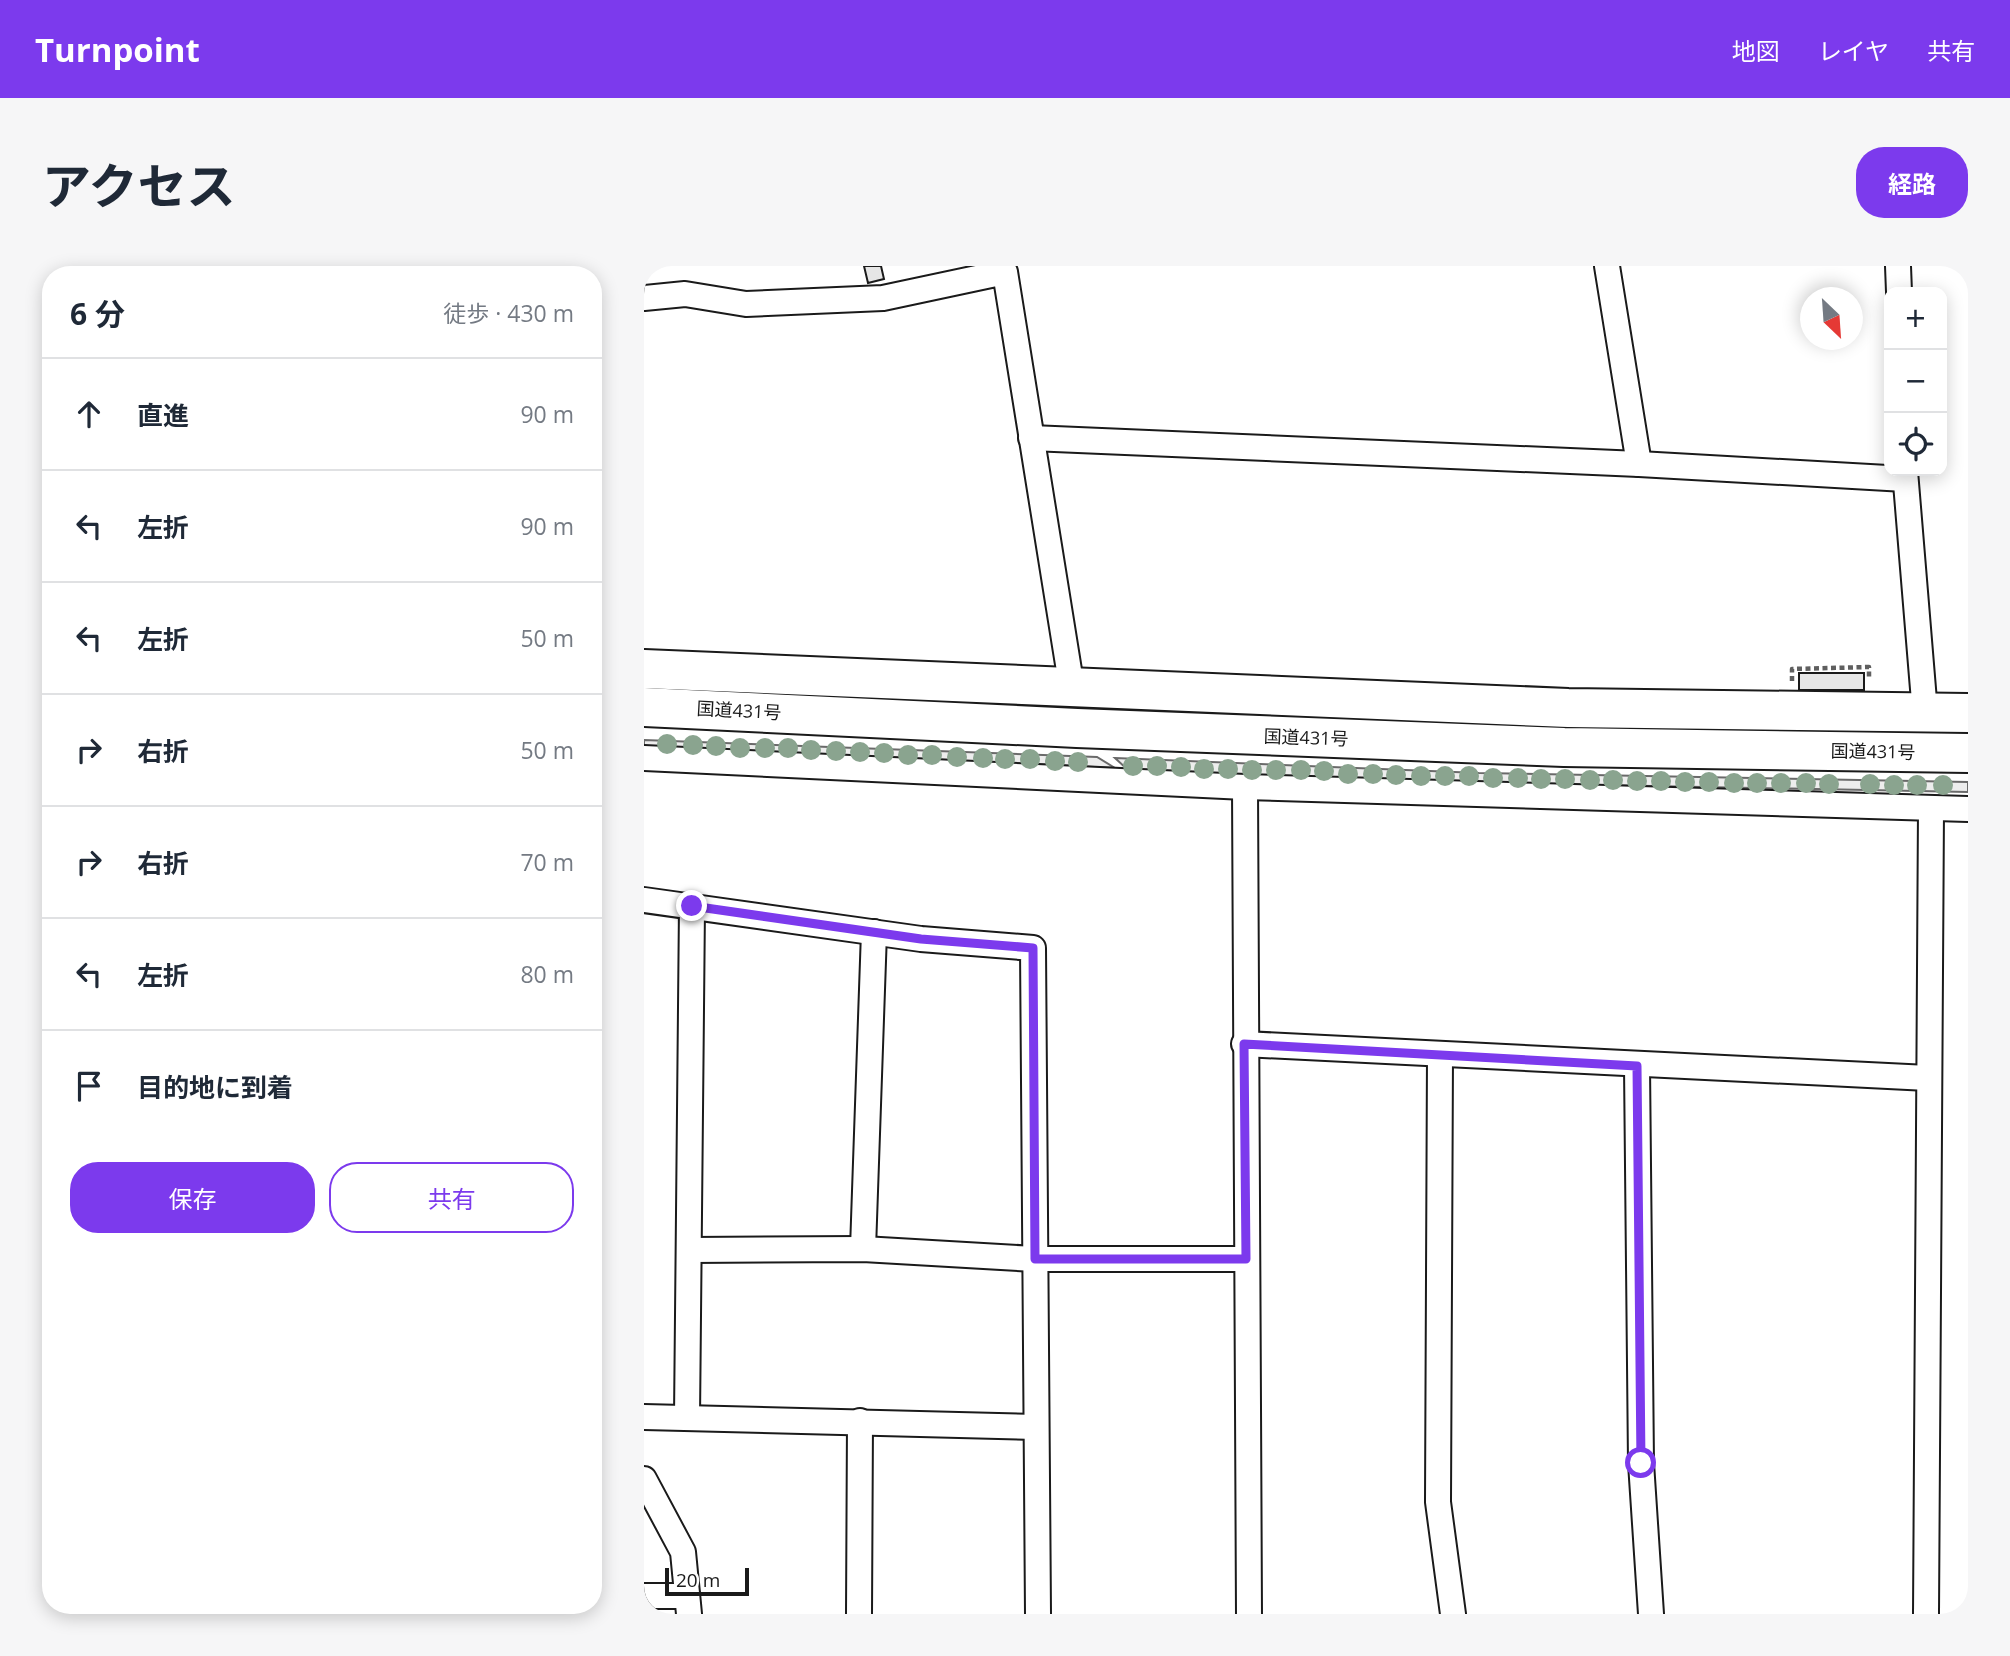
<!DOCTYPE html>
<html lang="ja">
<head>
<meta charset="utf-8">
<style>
	body { margin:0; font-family:"Open Sans","Noto Sans JP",sans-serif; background:#f6f6f7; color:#1f2937 }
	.controls { position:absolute; right:21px; top:21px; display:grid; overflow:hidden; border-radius:14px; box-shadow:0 4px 18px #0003 }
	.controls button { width:63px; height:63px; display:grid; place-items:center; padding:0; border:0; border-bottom:2px solid #e0e1e3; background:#fff; color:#1f2937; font:35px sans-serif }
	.compass { position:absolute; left:1156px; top:21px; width:63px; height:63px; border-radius:50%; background:#fff; box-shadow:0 4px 18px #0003; rotate:155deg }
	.scale { position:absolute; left:21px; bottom:18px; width:84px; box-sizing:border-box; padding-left:7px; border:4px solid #1a1a1a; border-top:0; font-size:19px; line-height:24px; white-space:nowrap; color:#1a1a1a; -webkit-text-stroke:5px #fff; paint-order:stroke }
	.stop { position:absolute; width:21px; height:21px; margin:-16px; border:5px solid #7c3aed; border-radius:50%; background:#fff }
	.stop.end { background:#7c3aed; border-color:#fff; box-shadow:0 2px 7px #0008 }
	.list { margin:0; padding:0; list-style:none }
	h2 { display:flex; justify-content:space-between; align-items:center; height:91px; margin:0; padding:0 28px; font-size:30px }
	h2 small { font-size:23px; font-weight:400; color:#747a83 }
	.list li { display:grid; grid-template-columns:46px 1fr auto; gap:21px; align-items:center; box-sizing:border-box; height:112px; padding:0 28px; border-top:2px solid #e0e1e3 }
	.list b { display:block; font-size:26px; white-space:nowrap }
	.list em { font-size:23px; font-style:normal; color:#747a83 }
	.actions { display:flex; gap:14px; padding:21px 28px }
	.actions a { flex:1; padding:16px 0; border:2px solid #7c3aed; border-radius:28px; text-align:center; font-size:24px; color:#7c3aed }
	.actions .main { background:#7c3aed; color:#fff }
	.icon { flex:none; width:38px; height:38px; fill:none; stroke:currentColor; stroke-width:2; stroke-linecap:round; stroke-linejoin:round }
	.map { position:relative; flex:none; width:1324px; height:1348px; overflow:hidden; border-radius:28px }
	header { display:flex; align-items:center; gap:42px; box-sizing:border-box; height:98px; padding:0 35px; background:#7c3aed; color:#fff }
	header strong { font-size:33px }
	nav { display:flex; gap:38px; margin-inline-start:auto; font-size:24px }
	.intro { display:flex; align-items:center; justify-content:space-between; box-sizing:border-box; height:168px; padding:0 42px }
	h1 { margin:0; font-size:49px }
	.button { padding:18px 32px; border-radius:28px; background:#7c3aed; color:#fff; font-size:24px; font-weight:700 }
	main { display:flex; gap:42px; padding:0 42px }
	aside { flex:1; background:#fff; border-radius:28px; box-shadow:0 4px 18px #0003 }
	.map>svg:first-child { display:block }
	.built { fill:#ededed; stroke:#6a6a6a; stroke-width:2 }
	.building { fill:#e6e6e6; stroke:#1a1a1a; stroke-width:2 }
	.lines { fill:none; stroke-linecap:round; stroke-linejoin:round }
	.minor-casing { stroke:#1a1a1a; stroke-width:28 }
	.trunk-casing { stroke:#1a1a1a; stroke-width:42 }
	.path { stroke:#5f5f5f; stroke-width:4.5; stroke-dasharray:5 3.5; stroke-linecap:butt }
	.minor { stroke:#fff; stroke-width:24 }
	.trunk { stroke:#fff; stroke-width:38 }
	.tree { fill:#8aa48f }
	.route { stroke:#7c3aed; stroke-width:9 }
	.labels { text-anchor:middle; stroke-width:5; stroke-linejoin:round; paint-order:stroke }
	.street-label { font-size:18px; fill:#1a1a1a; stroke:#fff }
</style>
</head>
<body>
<header>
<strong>Turnpoint</strong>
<nav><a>地図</a><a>レイヤ</a><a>共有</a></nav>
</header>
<div class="intro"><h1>アクセス</h1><a class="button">経路</a></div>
<main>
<aside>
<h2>6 分<small>徒歩 · 430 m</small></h2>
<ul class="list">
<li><svg class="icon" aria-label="ahead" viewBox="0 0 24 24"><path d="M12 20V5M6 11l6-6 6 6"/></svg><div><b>直進</b></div><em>90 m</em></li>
<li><svg class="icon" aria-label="left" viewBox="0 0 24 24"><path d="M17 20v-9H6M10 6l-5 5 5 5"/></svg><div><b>左折</b></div><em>90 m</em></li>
<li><svg class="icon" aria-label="left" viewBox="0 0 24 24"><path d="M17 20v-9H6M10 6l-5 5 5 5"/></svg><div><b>左折</b></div><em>50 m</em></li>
<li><svg class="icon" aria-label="right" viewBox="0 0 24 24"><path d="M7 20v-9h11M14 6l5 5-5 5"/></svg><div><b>右折</b></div><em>50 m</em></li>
<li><svg class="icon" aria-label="right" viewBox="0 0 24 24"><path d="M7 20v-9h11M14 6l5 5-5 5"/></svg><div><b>右折</b></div><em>70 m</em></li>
<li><svg class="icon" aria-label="left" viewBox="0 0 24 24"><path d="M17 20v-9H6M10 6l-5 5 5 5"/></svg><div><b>左折</b></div><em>80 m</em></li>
<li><svg class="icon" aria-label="arrive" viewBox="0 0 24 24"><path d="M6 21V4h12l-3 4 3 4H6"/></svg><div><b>目的地に到着</b></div></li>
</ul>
<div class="actions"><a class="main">保存</a><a>共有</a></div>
</aside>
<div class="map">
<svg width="1324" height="1348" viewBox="0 0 1324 1348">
	<rect width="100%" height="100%" fill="#fff"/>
	<!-- built -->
	<g class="built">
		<polygon points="77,423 688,452 1324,466 1324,471 861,462 76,428"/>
		<polygon points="0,474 453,491 471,502 0,480"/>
		<polygon points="471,492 835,507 1324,516 1324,526 748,515 484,504"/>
	</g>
	<!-- building -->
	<g class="building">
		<polygon points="220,0 237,0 240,13 224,17"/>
		<rect x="1155" y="407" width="65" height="17"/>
	</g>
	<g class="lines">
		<defs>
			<g id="minor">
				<polyline points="963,0 995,198"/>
				<polyline points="1254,0 1255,26"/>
				<polyline points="0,32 41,28 102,38 239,32 361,6 428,423"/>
				<polyline points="387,172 995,198 1261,213"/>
				<polyline points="1261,205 1281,447"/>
				<polyline points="0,492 601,521 1324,543"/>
				<polyline points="601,521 605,1348"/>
				<polyline points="0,634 277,673 389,682 394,1348"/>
				<polyline points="600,778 1284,812"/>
				<polyline points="796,789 794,1236 809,1348"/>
				<polyline points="993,800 997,1197 1007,1348"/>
				<polyline points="219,983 230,666"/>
				<polyline points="46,984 219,983 391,993 602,993"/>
				<polyline points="0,1151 392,1161"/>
				<polyline points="43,1152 48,640"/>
				<polyline points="0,1213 39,1286 45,1348"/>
				<polyline points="0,1330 43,1330"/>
				<polyline points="215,1348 216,1155"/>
				<polyline points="1282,1348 1287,543"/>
			</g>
			<g id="trunk">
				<polyline points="0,403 924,442 1324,447"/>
				<polyline points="0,441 433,462 920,481 1324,487"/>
			</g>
		</defs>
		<!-- minor casing -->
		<use href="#minor" class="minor-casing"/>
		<!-- trunk casing -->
		<use href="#trunk" class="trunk-casing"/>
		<!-- path -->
		<polyline class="path" points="1148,415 1148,403 1225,401 1225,413"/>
		<!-- minor -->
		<use href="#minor" class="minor"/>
		<!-- trunk -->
		<use href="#trunk" class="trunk"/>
	</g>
	<!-- trees -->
	<g class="tree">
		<circle cx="23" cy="478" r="10"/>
		<circle cx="49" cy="479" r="10"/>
		<circle cx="72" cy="480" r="10"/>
		<circle cx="96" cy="482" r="10"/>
		<circle cx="121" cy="482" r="10"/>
		<circle cx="144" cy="482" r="10"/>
		<circle cx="167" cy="484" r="10"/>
		<circle cx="192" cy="485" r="10"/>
		<circle cx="216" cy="486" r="10"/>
		<circle cx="240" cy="487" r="10"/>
		<circle cx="264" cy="489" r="10"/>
		<circle cx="288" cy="489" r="10"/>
		<circle cx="313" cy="491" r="10"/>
		<circle cx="339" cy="492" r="10"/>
		<circle cx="361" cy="493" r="10"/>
		<circle cx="386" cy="493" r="10"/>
		<circle cx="411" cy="495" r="10"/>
		<circle cx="434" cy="496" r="10"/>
		<circle cx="489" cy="500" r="10"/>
		<circle cx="513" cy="500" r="10"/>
		<circle cx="537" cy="501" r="10"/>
		<circle cx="560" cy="503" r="10"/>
		<circle cx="584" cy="503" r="10"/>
		<circle cx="608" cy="504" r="10"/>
		<circle cx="632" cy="504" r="10"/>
		<circle cx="657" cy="504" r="10"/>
		<circle cx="680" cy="505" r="10"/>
		<circle cx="704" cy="508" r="10"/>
		<circle cx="729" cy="508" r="10"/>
		<circle cx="752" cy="509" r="10"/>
		<circle cx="777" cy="510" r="10"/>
		<circle cx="801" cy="510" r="10"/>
		<circle cx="825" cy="510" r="10"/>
		<circle cx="849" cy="512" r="10"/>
		<circle cx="874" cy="512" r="10"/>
		<circle cx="897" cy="513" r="10"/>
		<circle cx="921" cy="513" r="10"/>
		<circle cx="946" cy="514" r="10"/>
		<circle cx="969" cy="514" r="10"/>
		<circle cx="993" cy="515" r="10"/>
		<circle cx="1017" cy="515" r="10"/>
		<circle cx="1041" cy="516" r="10"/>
		<circle cx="1065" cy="516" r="10"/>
		<circle cx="1090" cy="517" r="10"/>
		<circle cx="1113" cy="517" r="10"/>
		<circle cx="1137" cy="517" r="10"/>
		<circle cx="1162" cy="517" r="10"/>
		<circle cx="1185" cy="518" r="10"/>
		<circle cx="1226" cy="518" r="10"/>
		<circle cx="1250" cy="519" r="10"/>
		<circle cx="1273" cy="519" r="10"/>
		<circle cx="1299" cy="519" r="10"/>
	</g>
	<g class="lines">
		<!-- route -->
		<polyline class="route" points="48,640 277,673 389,682 391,993 602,993 600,778 993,800 997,1197"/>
	</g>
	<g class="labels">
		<!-- street labels -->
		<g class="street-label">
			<text transform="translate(95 445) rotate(3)" y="6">国道431号</text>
			<text transform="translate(662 472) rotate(2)" y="6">国道431号</text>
			<text transform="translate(1229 486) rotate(1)" y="6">国道431号</text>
		</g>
	</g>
</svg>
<div class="controls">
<button>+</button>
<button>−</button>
<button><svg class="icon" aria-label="locate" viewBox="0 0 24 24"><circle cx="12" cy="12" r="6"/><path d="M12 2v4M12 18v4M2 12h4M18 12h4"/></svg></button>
</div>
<svg class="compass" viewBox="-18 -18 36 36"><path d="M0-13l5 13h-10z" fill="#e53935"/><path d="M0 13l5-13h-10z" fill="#747a83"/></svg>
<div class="scale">20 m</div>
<div class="stop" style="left:997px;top:1197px"></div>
<div class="stop end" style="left:48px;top:640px"></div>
</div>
</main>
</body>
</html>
